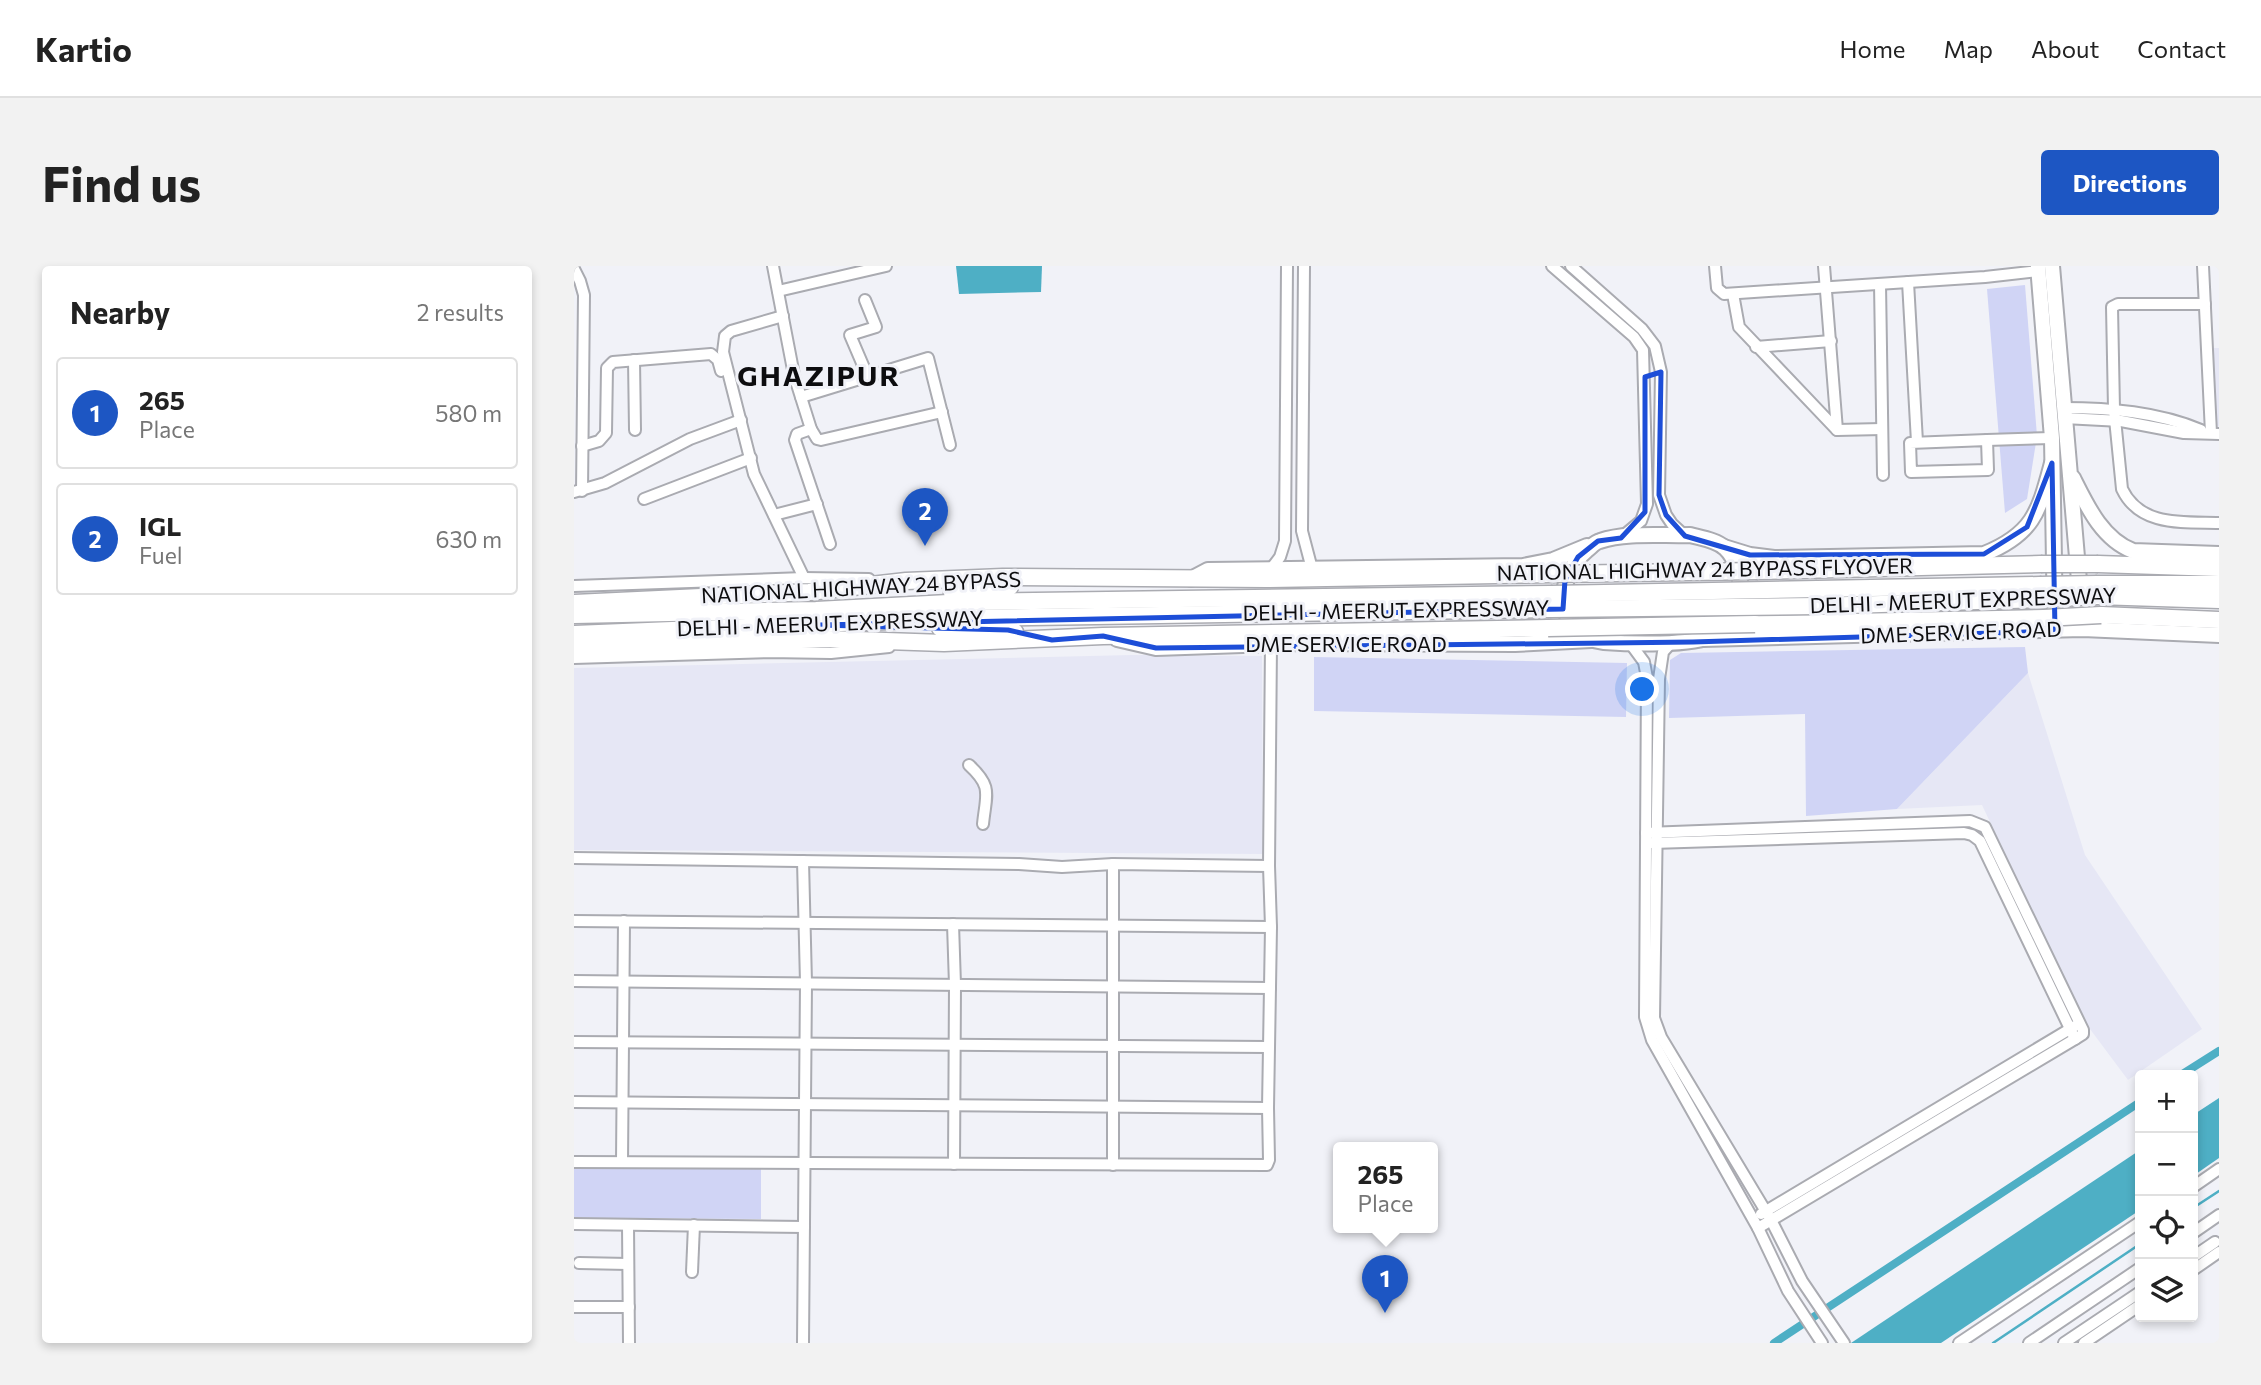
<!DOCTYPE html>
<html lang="en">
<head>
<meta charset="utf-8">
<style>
	body { margin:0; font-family:Commissioner,sans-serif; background:#f2f2f2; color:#222 }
	.controls { position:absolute; right:21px; bottom:21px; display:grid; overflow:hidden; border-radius:7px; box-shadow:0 4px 10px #0003 }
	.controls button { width:63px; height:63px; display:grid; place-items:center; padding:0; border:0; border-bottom:2px solid #e0e0e0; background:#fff; color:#222; font:35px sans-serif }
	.you { position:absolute; left:1069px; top:424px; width:24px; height:24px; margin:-18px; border:5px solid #fff; border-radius:50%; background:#1a73e8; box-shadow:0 0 0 10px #1a73e833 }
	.badge { display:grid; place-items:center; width:46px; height:46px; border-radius:50%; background:#1d56c3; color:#fff; font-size:23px; font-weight:700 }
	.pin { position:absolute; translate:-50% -58px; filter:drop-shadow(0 2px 4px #0008) }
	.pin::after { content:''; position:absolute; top:37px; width:24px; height:21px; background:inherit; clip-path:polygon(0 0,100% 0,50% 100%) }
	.popup { position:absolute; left:759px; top:876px; width:105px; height:91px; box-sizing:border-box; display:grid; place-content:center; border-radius:7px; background:#fff; filter:drop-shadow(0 2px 5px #0005); font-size:23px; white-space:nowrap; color:#767676 }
	.popup b { font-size:26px; color:#222 }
	.popup::after { content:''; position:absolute; left:50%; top:100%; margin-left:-14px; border:14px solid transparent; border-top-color:#fff }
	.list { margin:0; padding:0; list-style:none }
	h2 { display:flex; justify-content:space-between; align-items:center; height:91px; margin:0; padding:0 28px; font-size:30px }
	h2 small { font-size:23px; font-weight:400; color:#767676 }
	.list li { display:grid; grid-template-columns:46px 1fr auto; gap:21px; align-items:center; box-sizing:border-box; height:112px; margin:0 14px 14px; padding:0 14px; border:2px solid #e0e0e0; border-radius:7px }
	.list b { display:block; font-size:26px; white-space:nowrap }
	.list p { margin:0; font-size:23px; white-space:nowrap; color:#767676 }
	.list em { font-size:23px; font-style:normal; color:#767676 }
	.icon { flex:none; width:38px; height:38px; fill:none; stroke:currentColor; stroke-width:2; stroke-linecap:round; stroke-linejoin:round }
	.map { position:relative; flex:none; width:1645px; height:1077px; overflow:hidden; border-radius:7px }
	header { display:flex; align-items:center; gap:42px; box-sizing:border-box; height:98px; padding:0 35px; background:#fff; border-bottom:2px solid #e0e0e0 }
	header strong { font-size:33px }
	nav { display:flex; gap:38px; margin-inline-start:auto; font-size:24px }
	.intro { display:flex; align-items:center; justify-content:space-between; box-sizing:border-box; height:168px; padding:0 42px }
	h1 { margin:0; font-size:49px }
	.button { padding:18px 32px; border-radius:7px; background:#1d56c3; color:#fff; font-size:24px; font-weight:700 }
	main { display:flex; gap:42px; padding:0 42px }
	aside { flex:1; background:#fff; border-radius:7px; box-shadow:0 4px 10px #0003 }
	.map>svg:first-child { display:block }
	.built { fill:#e6e7f5 }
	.green { fill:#d0d4f5 }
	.water { fill:#4eafc5 }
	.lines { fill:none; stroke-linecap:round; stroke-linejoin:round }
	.stream { stroke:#4eafc5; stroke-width:2.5 }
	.canal { stroke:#4eafc5; stroke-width:8 }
	.minor-casing { stroke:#aaabb1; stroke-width:14 }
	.major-casing { stroke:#aaabb1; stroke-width:18 }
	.highway-casing { stroke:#aaabb1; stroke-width:19 }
	.minor { stroke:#fff; stroke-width:10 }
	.major { stroke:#fff; stroke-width:14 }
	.highway { stroke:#fff; stroke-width:16 }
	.highway-bridge-casing { stroke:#aaabb1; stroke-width:19; stroke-linecap:butt }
	.highway-bridge { stroke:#fff; stroke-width:16 }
	.marked { fill:none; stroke:#1d4ed8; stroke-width:5; stroke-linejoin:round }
	.labels { text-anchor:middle; stroke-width:6; stroke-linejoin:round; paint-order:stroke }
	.street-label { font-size:21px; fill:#0d0d0f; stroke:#f1f2f8 }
	.district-label { font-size:28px; font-weight:bold; letter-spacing:2px; fill:#0d0d0f; stroke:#f1f2f8 }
</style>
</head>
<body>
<header>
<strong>Kartio</strong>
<nav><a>Home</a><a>Map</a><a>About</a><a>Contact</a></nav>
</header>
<div class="intro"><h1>Find us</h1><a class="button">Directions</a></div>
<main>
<aside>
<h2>Nearby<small>2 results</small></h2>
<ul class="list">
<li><span class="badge">1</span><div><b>265</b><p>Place</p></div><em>580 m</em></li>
<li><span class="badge">2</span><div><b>IGL</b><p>Fuel</p></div><em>630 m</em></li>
</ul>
</aside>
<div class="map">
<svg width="1645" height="1077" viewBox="0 0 1645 1077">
	<rect width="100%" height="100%" fill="#f1f2f8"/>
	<!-- built -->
	<g class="built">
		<polygon points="1635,82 1645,82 1645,161 1640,156"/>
		<polygon points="558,389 688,390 689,588 0,584 0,402"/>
		<polygon points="1454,407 1511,589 1628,763 1554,814 1510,755 1408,539 1323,543"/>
	</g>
	<!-- green -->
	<g class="green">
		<polygon points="1451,19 1463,170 1453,233 1431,247 1413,23"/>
		<polygon points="1451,381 1454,407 1323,543 1232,550 1231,448 1095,452 1096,394 1107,387"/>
		<polygon points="740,391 1053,397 1052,451 740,445"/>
		<polygon points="0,900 187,901 187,953 0,952"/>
	</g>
	<!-- water -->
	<g class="water">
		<polygon points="382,0 468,0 467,26 385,28"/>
		<polygon points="1645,832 1645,892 1619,910 1619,849"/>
		<polygon points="1566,884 1566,944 1367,1077 1277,1077"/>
	</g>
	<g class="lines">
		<!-- stream -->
		<g class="stream">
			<polyline points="1619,942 1645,925"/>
			<polyline points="1419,1077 1566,978"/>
		</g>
		<!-- canal -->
		<g class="canal">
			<polyline points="1607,809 1645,785"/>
			<polyline points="1200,1077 1566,836"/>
		</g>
		<defs>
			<g id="minor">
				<polyline points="199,0 220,109 237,163 243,173 247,174 368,146"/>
				<polyline points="730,0 728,265 738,303"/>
				<polyline points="978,0 1060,71 1069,84 1073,238 1067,255 1049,270"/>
				<polyline points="997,0 1068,63 1081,80 1087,106 1085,229 1092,249 1098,258 1111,270"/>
				<polyline points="1141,0 1143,22 1150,28 1411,11 1465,5"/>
				<polyline points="1250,0 1263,164"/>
				<polyline points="1629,0 1637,167"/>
				<polyline points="0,3 6,15 10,29 8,225"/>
				<polyline points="1334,16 1343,176"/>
				<polyline points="1306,18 1309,209"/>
				<polyline points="204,25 312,0"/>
				<polyline points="1159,28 1165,61 1263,164 1308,163"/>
				<polyline points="291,34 302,61 276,69 294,111"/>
				<path d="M1631,38H1544L1538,41L1540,143L1548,223C1566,261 1609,256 1645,257"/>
				<polyline points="209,50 157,65 151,70 149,86 180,208 230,312"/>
				<polyline points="1182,81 1257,75"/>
				<polyline points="60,94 61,164"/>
				<polyline points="227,131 354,92 376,179"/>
				<path d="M1489,142C1536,142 1584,146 1627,164"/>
				<polyline points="1490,152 1547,155 1610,167 1645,168"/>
				<polyline points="237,163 223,168 221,174 256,278"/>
				<polygon points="1413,174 1414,204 1337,206 1336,177"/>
				<polyline points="1413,174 1478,172"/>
				<polyline points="8,180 25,175 32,167 33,102 39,96 137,88 144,94 147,105"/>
				<polyline points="0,226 31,217 116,173 167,154"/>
				<polyline points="70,233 177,192"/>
				<polyline points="200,249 243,238"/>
				<polyline points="697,303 706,291 711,275 713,0"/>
				<polyline points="0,320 230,312 295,313"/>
				<polyline points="1098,376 1089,386 1085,413 1080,752 1087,771 1197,954 1228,1015 1270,1077"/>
				<polyline points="1056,377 1070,396 1073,412 1071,751 1078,774 1184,962 1214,1025 1248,1077"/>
				<polyline points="0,392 194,386 257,387 315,381"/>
				<path d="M395,499C419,521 412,528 409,558"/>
				<polyline points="1072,567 1396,555 1411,561 1509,764 1509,768 1501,773 1184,962"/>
				<polyline points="1078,577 1390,567 1398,569 1406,575 1501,773"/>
				<polyline points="0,592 445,598 488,601 539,598 695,600"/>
				<polyline points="539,598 539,899"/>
				<polyline points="0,655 697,661"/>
				<polyline points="379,658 381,719 380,898"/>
				<polyline points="0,715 696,722"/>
				<polyline points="0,776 694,781"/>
				<polyline points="0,836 694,842"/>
				<polyline points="0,896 693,899 695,894 694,842 697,661 695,600 697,378"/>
				<polyline points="48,896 50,655"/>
				<polyline points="1619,921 1645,903"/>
				<polyline points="1187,948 1501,760"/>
				<polyline points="0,958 230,961"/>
				<polyline points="54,959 55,1077"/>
				<polyline points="1619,967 1645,949"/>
				<polyline points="1619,991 1641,976"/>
				<polyline points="5,997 54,998"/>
				<polyline points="1619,1004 1645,986"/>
				<polyline points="118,1006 120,959"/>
				<polyline points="0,1041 55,1041"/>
				<polyline points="229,1077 232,717 229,595"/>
				<polyline points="1385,1077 1566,956"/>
				<polyline points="1455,1077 1566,1002"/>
				<polyline points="1490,1077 1566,1026"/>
				<polyline points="1510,1077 1566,1039"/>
			</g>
			<g id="major">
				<polyline points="1464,0 1478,172 1481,360"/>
				<polyline points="1478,0 1509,361"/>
				<path d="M1499,212C1513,240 1528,273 1559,285L1645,288"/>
				<path d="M1116,269C1127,272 1142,274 1151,282C1174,304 1172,356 1141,369C1117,380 1056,378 1030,376C979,370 980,311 1013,284C1017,281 1021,276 1026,275C1052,266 1089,270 1116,269Z"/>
				<path d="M1150,281L1176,289L1200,292L1410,288C1460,268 1465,245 1478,197"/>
				<polyline points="617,313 634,304 949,300 979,294 1013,280"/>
				<polyline points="543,373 582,382 724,377 941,378 1017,374"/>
				<polyline points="1129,373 1509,363 1645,369"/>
			</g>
			<g id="highway">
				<polyline points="1524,298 1645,302"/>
				<polyline points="1184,305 1467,298"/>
				<polyline points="1523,318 1645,318"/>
				<polyline points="1243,323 1466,319"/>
				<polyline points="378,327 436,321"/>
				<polyline points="1523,330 1645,334"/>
				<polyline points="0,337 235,326 332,315 429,311 692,313 979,308"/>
				<polyline points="1243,340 1467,333"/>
				<polyline points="0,349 242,344 393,336 977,328"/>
				<polyline points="1527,349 1645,354"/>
				<polyline points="1181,358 1470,352"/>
				<polyline points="366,362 441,366"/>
				<polyline points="0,368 388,352 976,343"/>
				<polyline points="0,383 253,373 370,377 529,370 974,362"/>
			</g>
		</defs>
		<!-- minor casing -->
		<use href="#minor" class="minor-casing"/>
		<!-- major casing -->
		<use href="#major" class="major-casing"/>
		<!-- highway casing -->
		<use href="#highway" class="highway-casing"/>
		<!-- minor -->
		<use href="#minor" class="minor"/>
		<!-- major -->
		<use href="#major" class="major"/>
		<!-- highway -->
		<use href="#highway" class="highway"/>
		<defs>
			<g id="highway-bridge">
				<polyline points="1467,298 1524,298"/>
				<polyline points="979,308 1184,305"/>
				<polyline points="1466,319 1523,318"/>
				<polyline points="977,328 1243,323"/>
				<polyline points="1467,333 1523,330"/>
				<polyline points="976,343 1243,340"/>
				<polyline points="1470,352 1527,349"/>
				<polyline points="974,362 1181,358"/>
			</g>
		</defs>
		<!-- highway-bridge casing -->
		<use href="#highway-bridge" class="highway-bridge-casing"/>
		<!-- highway-bridge -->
		<use href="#highway-bridge" class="highway-bridge"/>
	</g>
	<!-- marked area -->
	<path class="marked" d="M1087,106L1085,229L1092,249L1111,270L1176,289L1410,288L1453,261L1478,197L1481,365L1119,376L582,382L529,370L478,374L434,364L245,359L989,343L991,314L1004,291L1024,275L1047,272L1071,246V111Z"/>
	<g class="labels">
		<!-- street labels -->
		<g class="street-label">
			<text transform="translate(1131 304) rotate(-1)" y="7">NATIONAL HIGHWAY 24 BYPASS FLYOVER</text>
			<text transform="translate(287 322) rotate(-3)" y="7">NATIONAL HIGHWAY 24 BYPASS</text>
			<text transform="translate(1389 335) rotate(-2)" y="7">DELHI - MEERUT EXPRESSWAY</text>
			<text transform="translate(822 345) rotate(-1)" y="7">DELHI - MEERUT EXPRESSWAY</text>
			<text transform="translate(256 358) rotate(-2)" y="7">DELHI - MEERUT EXPRESSWAY</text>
			<text transform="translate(1387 367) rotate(-2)" y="7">DME SERVICE ROAD</text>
			<text x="772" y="386">DME SERVICE ROAD</text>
		</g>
		<!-- district labels -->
		<g class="district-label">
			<text x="245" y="120">GHAZIPUR</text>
		</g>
	</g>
</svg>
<div class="controls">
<button>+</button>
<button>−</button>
<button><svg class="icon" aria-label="locate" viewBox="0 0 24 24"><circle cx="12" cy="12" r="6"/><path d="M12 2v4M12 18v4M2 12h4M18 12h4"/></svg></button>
<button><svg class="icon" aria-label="layers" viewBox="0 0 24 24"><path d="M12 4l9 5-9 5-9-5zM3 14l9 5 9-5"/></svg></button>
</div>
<div class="you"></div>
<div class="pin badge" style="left:811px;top:1047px">1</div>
<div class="popup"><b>265</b>Place</div>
<div class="pin badge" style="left:351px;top:280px">2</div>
</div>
</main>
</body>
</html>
